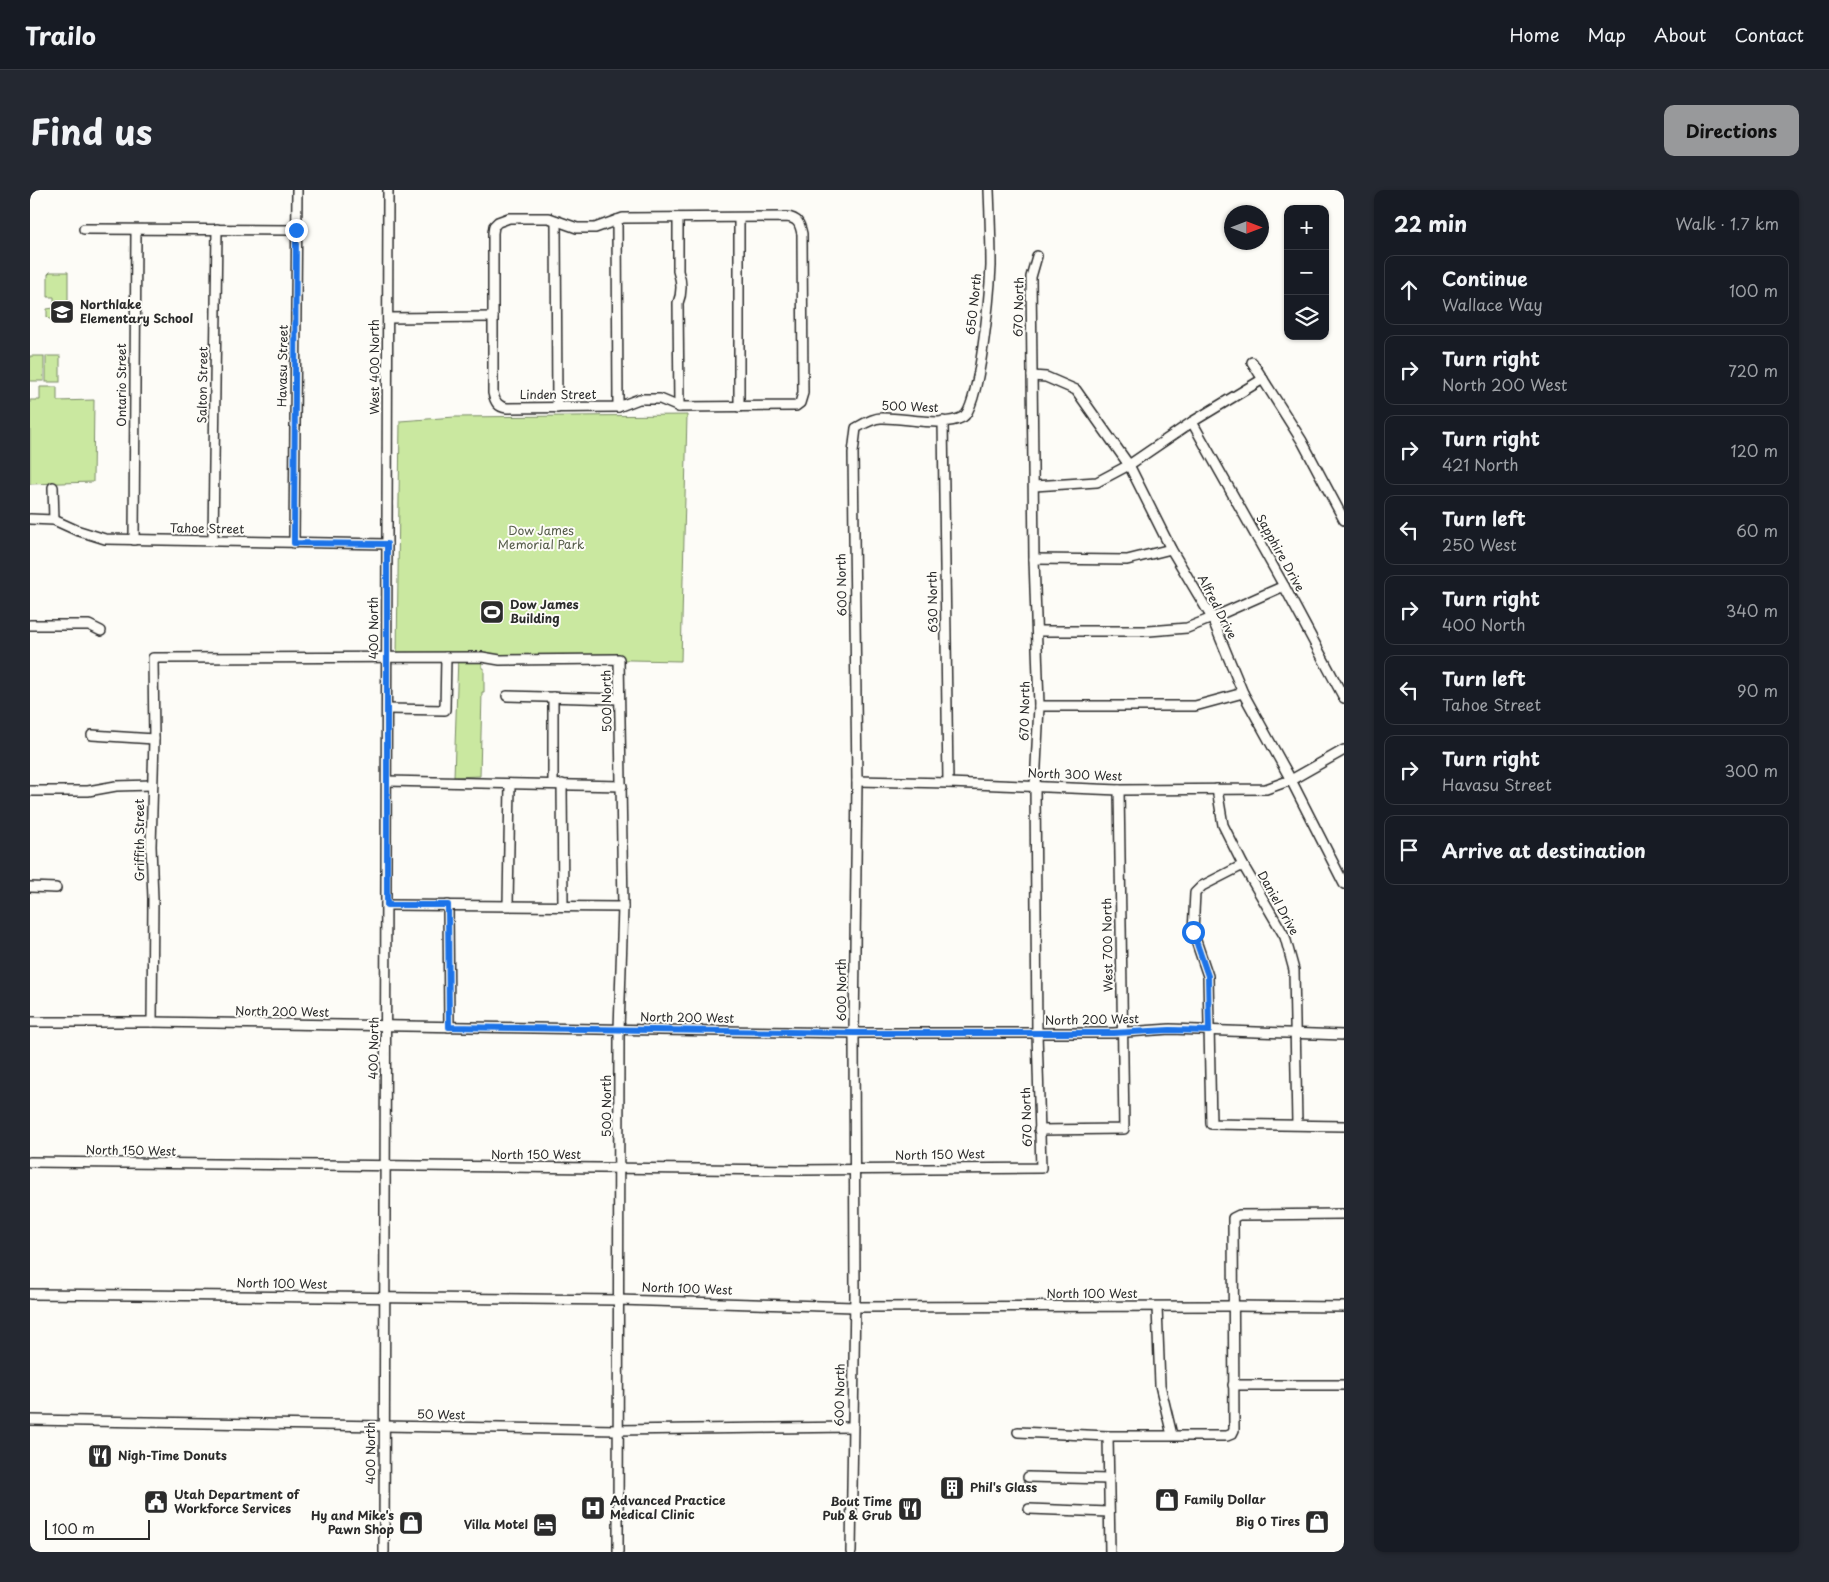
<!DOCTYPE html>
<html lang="en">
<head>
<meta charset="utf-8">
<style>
	body { margin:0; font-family:"Playpen Sans",sans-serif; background:#242831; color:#f1f3f6 }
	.controls { position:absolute; right:15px; top:15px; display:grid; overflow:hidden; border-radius:10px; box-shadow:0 1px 4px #0004 }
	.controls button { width:45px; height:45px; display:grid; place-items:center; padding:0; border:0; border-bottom:1px solid #363941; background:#171b24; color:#f1f3f6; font:25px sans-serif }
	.compass { position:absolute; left:1194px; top:15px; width:45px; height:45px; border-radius:50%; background:#171b24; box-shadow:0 1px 4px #0004; rotate:90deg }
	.scale { position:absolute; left:15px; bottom:12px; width:105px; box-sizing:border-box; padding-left:5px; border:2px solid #2b2b2b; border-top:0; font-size:14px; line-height:18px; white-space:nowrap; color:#2b2b2b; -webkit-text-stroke:4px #fdfcf7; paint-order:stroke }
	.stop { position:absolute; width:15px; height:15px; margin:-11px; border:4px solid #1a73e8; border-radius:50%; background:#fff }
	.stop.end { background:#1a73e8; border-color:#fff; box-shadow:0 1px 5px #0008 }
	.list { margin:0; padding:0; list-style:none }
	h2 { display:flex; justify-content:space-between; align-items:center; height:65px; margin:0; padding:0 20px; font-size:21px }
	h2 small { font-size:16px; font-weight:400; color:#9ea1a6 }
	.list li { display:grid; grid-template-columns:32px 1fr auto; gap:15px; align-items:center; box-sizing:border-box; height:70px; margin:0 10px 10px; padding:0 10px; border:1px solid #363941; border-radius:10px }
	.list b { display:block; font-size:19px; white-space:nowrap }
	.list p { margin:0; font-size:16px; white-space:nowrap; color:#9ea1a6 }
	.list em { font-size:16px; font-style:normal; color:#9ea1a6 }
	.icon { flex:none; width:28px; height:28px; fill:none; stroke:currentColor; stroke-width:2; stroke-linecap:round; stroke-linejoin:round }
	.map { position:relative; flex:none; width:1314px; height:1362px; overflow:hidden; border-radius:10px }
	header { display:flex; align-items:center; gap:30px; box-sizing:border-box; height:70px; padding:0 25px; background:#171b24; border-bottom:1px solid #363941 }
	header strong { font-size:24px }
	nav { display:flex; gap:28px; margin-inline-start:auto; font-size:18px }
	.intro { display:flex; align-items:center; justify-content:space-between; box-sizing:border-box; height:120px; padding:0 30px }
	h1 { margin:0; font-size:35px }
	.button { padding:12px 22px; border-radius:10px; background:#98999b; color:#111; font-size:18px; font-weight:700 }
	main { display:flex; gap:30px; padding:0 30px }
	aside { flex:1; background:#171b24; border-radius:10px; box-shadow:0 1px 4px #0004 }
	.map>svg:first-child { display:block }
	.green { fill:#cae8a0; stroke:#7a8a66 }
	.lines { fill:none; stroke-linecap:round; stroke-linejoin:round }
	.minor-casing { stroke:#2b2b2b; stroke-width:12 }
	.minor { stroke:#fdfcf7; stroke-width:9 }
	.route { stroke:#1a73e8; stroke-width:6 }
	.labels { text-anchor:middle; stroke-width:4; stroke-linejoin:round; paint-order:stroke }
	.street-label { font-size:12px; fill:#2b2b2b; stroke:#fdfcf7 }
	.poi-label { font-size:12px; font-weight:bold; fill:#2b2b2b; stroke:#fdfcf7; text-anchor:start }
	.park-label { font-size:12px; fill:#535a48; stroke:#fdfcf7 }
</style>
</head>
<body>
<header>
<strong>Trailo</strong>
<nav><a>Home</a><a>Map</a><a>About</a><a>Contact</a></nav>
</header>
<div class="intro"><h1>Find us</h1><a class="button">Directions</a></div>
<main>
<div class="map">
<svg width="1314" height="1362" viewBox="0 0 1314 1362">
	<rect width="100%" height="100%" fill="#fdfcf7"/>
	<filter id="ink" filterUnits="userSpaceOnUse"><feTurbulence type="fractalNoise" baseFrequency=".02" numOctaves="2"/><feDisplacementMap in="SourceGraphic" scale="10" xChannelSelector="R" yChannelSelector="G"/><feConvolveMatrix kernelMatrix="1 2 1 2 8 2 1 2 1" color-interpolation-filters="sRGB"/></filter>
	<g filter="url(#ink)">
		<!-- green -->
		<g class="green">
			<polygon points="20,82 38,82 38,129 19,129 17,127 17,119 24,118 24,107 18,107 18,84"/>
			<rect x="0" y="166" width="14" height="25"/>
			<rect x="16" y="166" width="14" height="26"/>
			<polygon points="10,197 27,197 27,211 64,210 63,292 0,294 0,210 10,210"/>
			<polygon points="657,225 651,471 452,467 452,478 454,478 454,502 452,502 450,586 424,587 428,466 367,465 370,231 425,227"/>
		</g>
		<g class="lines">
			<defs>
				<g id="minor">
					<path d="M756,27C768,28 770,34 772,44L773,203L770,213L766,216L649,217L630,209H609L588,217L477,218C468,217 465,212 463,203V43L464,36L468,32L479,28H519L547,38H565L593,28Z"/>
					<path d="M648,28V81C652,92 652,103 648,113L649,217"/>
					<polyline points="709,28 709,217"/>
					<polyline points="587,30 588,217"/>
					<polyline points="526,31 527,218"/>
					<polyline points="54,39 266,40"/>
					<polyline points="358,128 463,127"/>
					<polyline points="1222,172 1272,251 1314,330"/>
					<polyline points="1002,186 1016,187 1046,200 1099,275 1141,359 1182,428 1213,503 1261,590 1314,694"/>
					<polyline points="913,231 918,593"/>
					<polyline points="1162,232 1254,396 1314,508"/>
					<polyline points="1004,296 1067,292 1099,275 1162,232 1233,189"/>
					<polyline points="23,297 24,330"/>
					<polyline points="0,329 24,330 46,340 75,349 357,354"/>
					<polyline points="104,350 106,40"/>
					<polyline points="183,351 187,39"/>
					<polyline points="264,353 267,0"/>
					<polyline points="1004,369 1097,370 1141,359"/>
					<polyline points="0,435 59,435 71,441"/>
					<polyline points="1007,441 1119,441 1157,438 1182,428 1254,396"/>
					<polyline points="477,506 589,509"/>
					<polyline points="1009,516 1165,516 1213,503"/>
					<polyline points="357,519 415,520 416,467"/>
					<polyline points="62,545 124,549"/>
					<polyline points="357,591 592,596"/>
					<polyline points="827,591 918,593 1089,600 1236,599 1261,590 1314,560"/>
					<polyline points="523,594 523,507"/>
					<polyline points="532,594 533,716"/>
					<polyline points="1187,599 1193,635 1213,675 1255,747 1264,780 1267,934"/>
					<polyline points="0,601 58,601 86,596 122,595"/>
					<polyline points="1213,675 1172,696 1165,703 1163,742 1178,786 1181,934 1314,936"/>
					<polyline points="0,697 26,698"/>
					<polyline points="357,715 593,717"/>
					<polyline points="418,715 419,837"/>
					<polyline points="478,715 480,594"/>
					<polyline points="0,832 122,832 824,843 1083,843 1140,839 1314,845"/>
					<polyline points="122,832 123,709 121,656 124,549 123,468 452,467 470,470 589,469 593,717 589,840 588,1362"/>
					<polyline points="1009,940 1094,939 1089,600"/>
					<polyline points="0,972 767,980 1011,978 1007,843 1005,596 1009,516 1004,369 1001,87 1007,66"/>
					<polyline points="0,1104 588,1110 824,1117 1203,1116 1314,1117"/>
					<polyline points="1127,1117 1130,1195 1142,1245"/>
					<polyline points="1203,1195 1314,1195"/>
					<polyline points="0,1230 587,1240 822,1237"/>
					<polyline points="988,1242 1078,1246 1197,1246 1202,1244 1204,1240 1203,1028 1209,1025 1314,1024"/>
					<polyline points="1078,1246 1080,1362"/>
					<polyline points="998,1287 1079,1289"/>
					<polyline points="999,1319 1079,1322"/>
					<polyline points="354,1362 358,0"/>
					<path d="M821,1362L825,1106L824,843L827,591L823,263L826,238C833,234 843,228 851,228C873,227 913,238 933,227C950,218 960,98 961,76C961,51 960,25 959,0"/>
				</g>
			</defs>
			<!-- minor casing -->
			<use href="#minor" class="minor-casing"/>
			<!-- minor -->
			<use href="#minor" class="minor"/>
		</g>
	</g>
	<g class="lines" filter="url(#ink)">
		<!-- route -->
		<polyline class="route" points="266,40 264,353 357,354 357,715 418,715 419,837 824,843 1083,843 1140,840 1179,841 1178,786 1163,742"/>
	</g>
	<!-- icons -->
	<defs>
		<symbol id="school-square" viewBox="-11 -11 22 22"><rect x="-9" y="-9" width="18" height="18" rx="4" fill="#2b2b2b" stroke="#fdfcf7"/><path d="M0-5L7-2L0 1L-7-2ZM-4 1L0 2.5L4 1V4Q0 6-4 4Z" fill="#fff"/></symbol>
		<symbol id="stadium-square" viewBox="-11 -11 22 22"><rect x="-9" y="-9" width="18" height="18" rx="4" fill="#2b2b2b" stroke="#fdfcf7"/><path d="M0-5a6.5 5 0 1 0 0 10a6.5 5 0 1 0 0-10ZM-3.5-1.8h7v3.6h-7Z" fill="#fff"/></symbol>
		<symbol id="restaurant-square" viewBox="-11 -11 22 22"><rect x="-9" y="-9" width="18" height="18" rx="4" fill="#2b2b2b" stroke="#fdfcf7"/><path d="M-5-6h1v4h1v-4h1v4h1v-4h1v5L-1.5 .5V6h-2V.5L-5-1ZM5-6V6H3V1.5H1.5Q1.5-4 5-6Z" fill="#fff"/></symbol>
		<symbol id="building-square" viewBox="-11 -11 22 22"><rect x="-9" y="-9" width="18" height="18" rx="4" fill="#2b2b2b" stroke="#fdfcf7"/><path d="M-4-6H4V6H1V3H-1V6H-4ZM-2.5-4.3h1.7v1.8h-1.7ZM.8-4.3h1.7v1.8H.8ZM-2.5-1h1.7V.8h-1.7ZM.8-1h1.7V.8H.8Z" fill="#fff"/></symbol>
		<symbol id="shop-square" viewBox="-11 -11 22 22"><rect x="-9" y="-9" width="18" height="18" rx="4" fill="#2b2b2b" stroke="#fdfcf7"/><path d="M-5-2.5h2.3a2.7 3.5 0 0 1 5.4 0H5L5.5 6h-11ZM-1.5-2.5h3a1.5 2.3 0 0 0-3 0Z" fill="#fff"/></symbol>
		<symbol id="civic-square" viewBox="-11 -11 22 22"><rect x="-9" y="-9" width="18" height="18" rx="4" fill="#2b2b2b" stroke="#fdfcf7"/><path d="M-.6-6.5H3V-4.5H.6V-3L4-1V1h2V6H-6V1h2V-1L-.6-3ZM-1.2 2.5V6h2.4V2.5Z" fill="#fff"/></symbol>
		<symbol id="hospital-square" viewBox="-11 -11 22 22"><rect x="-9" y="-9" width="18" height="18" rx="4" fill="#2b2b2b" stroke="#fdfcf7"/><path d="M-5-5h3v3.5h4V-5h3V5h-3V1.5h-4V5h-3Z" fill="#fff"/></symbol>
		<symbol id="hotel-square" viewBox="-11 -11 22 22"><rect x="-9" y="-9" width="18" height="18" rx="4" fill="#2b2b2b" stroke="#fdfcf7"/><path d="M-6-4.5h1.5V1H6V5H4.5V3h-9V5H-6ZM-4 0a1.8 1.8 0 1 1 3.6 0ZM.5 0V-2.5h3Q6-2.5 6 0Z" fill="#fff"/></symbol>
	</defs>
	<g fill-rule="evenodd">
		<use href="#school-square" x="18" y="108" width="28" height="28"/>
		<use href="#stadium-square" x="448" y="408" width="28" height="28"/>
		<use href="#restaurant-square" x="56" y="1252" width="28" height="28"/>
		<use href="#building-square" x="908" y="1284" width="28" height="28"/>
		<use href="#shop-square" x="1123" y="1296" width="28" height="28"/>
		<use href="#civic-square" x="112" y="1298" width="28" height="28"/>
		<use href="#hospital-square" x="549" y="1304" width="28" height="28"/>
		<use href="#restaurant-square" x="866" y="1305" width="28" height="28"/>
		<use href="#shop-square" x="1273" y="1318" width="28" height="28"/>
		<use href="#shop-square" x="367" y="1319" width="28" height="28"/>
		<use href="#hotel-square" x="501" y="1321" width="28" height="28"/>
	</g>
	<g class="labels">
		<!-- street labels -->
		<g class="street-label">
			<text transform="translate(944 114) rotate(-84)" y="4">650 North</text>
			<text transform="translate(989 117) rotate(-89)" y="4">670 North</text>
			<text transform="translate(253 176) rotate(-89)" y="4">Havasu Street</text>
			<text transform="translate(345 177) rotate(-90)" y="4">West 400 North</text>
			<text transform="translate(92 195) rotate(-90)" y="4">Ontario Street</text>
			<text transform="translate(173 195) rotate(-89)" y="4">Salton Street</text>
			<text x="528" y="209">Linden Street</text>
			<text transform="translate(880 217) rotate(2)" y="4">500 West</text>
			<text transform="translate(177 339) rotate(1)" y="4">Tahoe Street</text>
			<text transform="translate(1250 363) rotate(61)" y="4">Sapphire Drive</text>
			<text transform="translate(812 395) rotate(-91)" y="4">600 North</text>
			<text transform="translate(903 412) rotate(-91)" y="4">630 North</text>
			<text transform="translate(1187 417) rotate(63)" y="4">Alfred Drive</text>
			<text transform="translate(344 438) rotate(-90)" y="4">400 North</text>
			<text transform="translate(577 511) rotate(-91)" y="4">500 North</text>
			<text transform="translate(995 521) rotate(-89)" y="4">670 North</text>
			<text transform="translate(1045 585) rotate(2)" y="4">North 300 West</text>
			<text transform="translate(110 650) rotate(-90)" y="4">Griffith Street</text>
			<text transform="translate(1248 713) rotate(61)" y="4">Daniel Drive</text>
			<text transform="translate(1078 755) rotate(-91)" y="4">West 700 North</text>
			<text transform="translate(812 800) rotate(-90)" y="4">600 North</text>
			<text transform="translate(252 822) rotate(1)" y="4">North 200 West</text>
			<text transform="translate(657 828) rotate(1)" y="4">North 200 West</text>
			<text transform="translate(1062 830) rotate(-1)" y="4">North 200 West</text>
			<text transform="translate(344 858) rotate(-89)" y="4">400 North</text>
			<text transform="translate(577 916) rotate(-90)" y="4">500 North</text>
			<text transform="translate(997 927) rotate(-92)" y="4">670 North</text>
			<text transform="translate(101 961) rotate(1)" y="4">North 150 West</text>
			<text x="506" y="969">North 150 West</text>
			<text transform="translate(910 965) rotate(-1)" y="4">North 150 West</text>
			<text transform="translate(252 1094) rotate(1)" y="4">North 100 West</text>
			<text transform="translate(657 1099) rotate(2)" y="4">North 100 West</text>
			<text x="1062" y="1108">North 100 West</text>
			<text transform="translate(810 1205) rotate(-89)" y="4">600 North</text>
			<text transform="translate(411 1225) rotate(1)" y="4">50 West</text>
			<text transform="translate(341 1263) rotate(-90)" y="4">400 North</text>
		</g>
		<!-- poi labels -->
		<g class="poi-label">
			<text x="50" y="119">Northlake<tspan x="50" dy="14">Elementary School</tspan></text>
			<text x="480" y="419">Dow James<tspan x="480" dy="14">Building</tspan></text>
			<text x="88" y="1270">Nigh-Time Donuts</text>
			<text x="940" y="1302">Phil's Glass</text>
			<text x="144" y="1309">Utah Department of<tspan x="144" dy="14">Workforce Services</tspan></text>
			<text x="1154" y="1314">Family Dollar</text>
			<text x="580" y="1315">Advanced Practice<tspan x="580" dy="14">Medical Clinic</tspan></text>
			<text x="862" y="1316" text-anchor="end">Bout Time<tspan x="862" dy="14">Pub &amp; Grub</tspan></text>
			<text x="364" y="1330" text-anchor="end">Hy and Mike's<tspan x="364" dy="14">Pawn Shop</tspan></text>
			<text x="1270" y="1336" text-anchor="end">Big O Tires</text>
			<text x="498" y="1339" text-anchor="end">Villa Motel</text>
		</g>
		<!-- park labels -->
		<g class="park-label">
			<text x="511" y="345">Dow James<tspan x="511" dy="14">Memorial Park</tspan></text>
		</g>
	</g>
</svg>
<div class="controls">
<button>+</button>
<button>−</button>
<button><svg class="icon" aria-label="layers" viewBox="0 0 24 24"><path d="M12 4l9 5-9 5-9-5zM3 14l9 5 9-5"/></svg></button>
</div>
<svg class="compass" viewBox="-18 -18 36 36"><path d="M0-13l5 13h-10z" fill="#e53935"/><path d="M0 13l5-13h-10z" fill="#9ea1a6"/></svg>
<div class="scale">100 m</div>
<div class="stop" style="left:1163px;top:742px"></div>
<div class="stop end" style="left:266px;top:40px"></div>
</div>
<aside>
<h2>22 min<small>Walk · 1.7 km</small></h2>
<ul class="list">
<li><svg class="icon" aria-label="ahead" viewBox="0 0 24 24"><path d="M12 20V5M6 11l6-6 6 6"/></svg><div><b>Continue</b><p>Wallace Way</p></div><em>100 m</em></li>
<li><svg class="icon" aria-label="right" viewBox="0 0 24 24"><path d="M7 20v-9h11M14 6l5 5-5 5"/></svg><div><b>Turn right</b><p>North 200 West</p></div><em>720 m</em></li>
<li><svg class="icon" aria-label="right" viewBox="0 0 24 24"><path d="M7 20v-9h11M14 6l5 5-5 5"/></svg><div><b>Turn right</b><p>421 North</p></div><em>120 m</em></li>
<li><svg class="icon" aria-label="left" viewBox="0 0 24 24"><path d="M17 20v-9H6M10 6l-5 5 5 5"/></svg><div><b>Turn left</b><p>250 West</p></div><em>60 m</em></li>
<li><svg class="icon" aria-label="right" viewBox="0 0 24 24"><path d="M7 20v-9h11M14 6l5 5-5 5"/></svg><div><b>Turn right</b><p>400 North</p></div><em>340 m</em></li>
<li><svg class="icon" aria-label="left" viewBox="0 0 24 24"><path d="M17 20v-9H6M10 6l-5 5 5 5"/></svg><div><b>Turn left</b><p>Tahoe Street</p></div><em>90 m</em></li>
<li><svg class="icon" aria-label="right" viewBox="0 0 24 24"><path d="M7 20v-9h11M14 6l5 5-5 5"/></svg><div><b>Turn right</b><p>Havasu Street</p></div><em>300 m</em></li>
<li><svg class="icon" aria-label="arrive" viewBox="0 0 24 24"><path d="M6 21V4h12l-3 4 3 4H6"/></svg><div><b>Arrive at destination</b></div></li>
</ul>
</aside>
</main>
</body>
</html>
